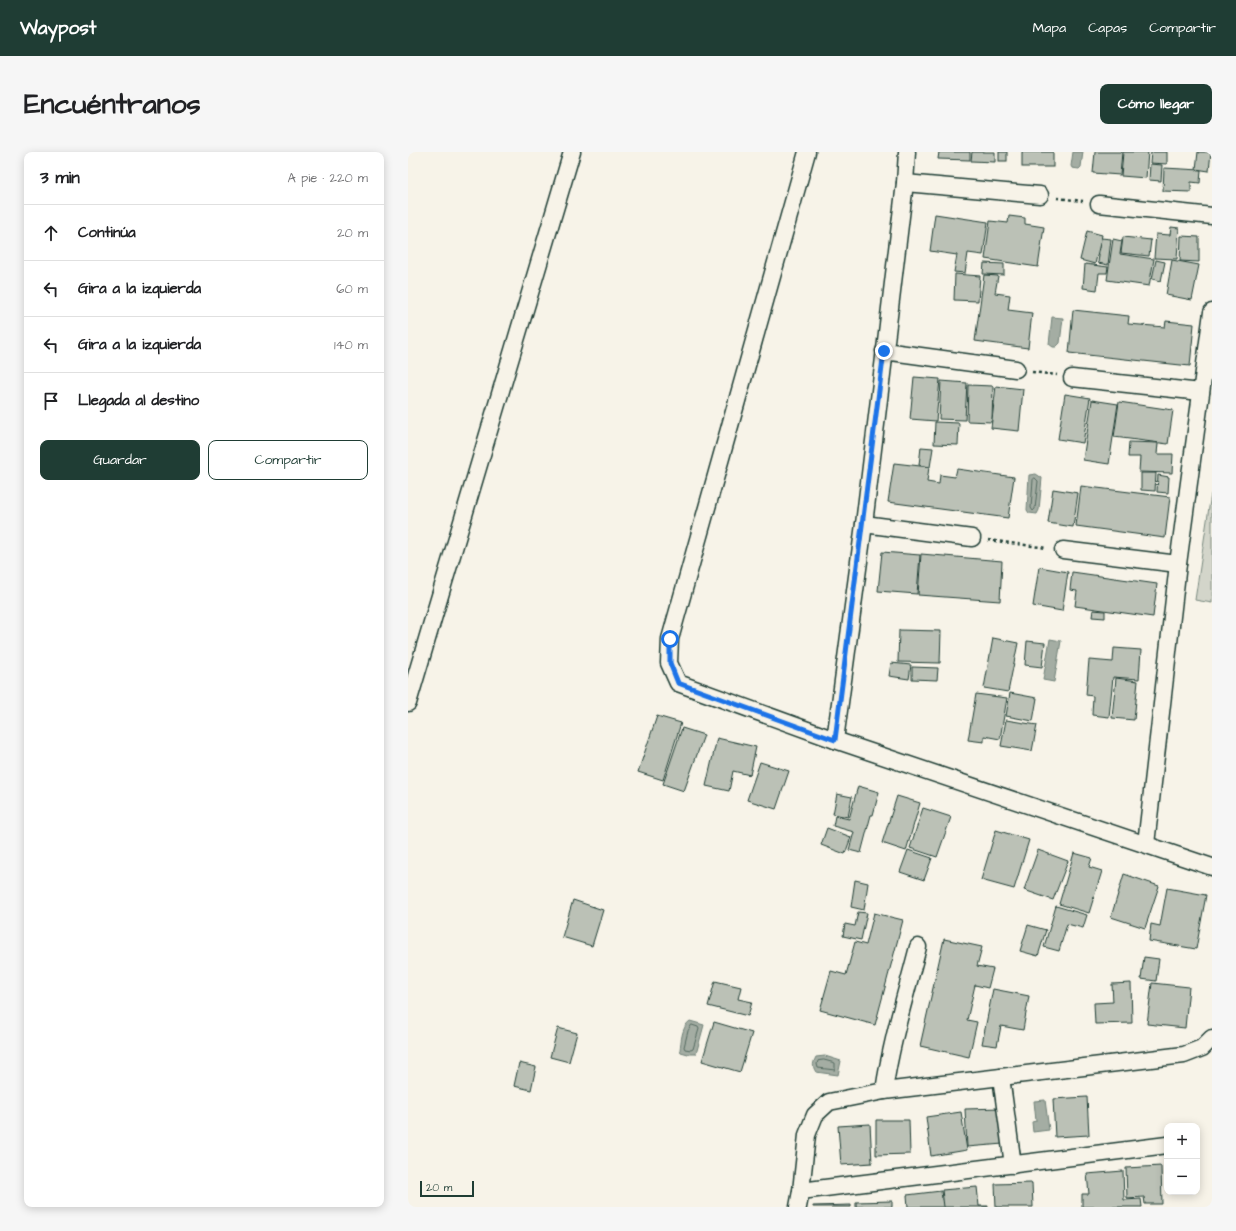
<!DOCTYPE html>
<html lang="es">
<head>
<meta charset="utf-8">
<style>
	body { margin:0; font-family:"Architects Daughter",sans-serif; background:#f6f6f6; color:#202124 }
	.controls { position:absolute; right:12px; bottom:12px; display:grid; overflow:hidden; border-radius:8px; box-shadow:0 2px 10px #0003 }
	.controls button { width:36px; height:36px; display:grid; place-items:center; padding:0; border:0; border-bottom:1px solid #e0e0e0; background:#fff; color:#202124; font:20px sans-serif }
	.scale { position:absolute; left:12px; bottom:10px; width:54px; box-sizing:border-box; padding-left:4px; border:2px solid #1f3d34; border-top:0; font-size:11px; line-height:14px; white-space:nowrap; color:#1f3d34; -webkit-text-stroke:3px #f7f3e8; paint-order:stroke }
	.stop { position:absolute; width:12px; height:12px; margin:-9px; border:3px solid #1a73e8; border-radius:50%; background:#fff }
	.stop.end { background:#1a73e8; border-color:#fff; box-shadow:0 1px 4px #0008 }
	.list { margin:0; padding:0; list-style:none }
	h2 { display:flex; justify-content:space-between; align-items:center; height:52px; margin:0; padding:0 16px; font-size:17px }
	h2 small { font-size:13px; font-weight:400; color:#757577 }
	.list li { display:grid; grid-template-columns:26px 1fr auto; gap:12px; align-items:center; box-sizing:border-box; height:56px; padding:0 16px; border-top:1px solid #e0e0e0 }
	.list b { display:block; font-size:15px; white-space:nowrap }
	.list em { font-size:13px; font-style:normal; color:#757577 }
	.actions { display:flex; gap:8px; padding:12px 16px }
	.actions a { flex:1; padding:9px 0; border:1px solid #1f3d34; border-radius:8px; text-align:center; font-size:14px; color:#1f3d34 }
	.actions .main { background:#1f3d34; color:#fff }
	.icon { flex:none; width:22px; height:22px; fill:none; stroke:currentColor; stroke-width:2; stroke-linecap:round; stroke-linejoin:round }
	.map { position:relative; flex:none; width:804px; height:1055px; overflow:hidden; border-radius:8px }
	header { display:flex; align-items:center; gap:24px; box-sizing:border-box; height:56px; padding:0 20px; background:#1f3d34; color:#fff }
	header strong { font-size:19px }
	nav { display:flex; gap:22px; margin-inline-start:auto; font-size:14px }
	.intro { display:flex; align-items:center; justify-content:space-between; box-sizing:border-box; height:96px; padding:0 24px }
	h1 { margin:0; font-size:28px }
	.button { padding:10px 18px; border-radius:8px; background:#1f3d34; color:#fff; font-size:14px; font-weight:700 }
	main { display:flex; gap:24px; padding:0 24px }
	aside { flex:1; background:#fff; border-radius:8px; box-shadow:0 2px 10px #0003 }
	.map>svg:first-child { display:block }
	.green { fill:#d3d5ca; stroke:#79897f }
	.water { fill:#a4ada3; stroke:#6f8077 }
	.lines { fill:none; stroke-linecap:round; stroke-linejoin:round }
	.shore { stroke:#546a60; stroke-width:1 }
	.building { fill:#bbc1b6; stroke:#1f3d34 }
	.minor-casing { stroke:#1f3d34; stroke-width:19 }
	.path { stroke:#1f3d34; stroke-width:2.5; stroke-dasharray:3 3; stroke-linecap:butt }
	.minor { stroke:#f7f3e8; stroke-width:16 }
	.route { stroke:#1a73e8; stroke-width:5 }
</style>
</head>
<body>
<header>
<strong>Waypost</strong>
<nav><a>Mapa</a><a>Capas</a><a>Compartir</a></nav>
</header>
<div class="intro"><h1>Encuéntranos</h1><a class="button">Cómo llegar</a></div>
<main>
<aside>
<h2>3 min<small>A pie · 220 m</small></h2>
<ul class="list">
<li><svg class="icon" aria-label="ahead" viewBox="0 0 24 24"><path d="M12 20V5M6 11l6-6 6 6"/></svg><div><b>Continúa</b></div><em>20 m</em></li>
<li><svg class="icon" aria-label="left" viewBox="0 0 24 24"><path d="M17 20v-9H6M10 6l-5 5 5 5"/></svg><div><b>Gira a la izquierda</b></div><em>60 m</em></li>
<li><svg class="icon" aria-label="left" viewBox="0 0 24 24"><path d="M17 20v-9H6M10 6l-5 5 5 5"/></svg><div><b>Gira a la izquierda</b></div><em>140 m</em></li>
<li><svg class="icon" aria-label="arrive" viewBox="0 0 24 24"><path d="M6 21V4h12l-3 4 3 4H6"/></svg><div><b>Llegada al destino</b></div></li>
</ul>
<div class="actions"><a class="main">Guardar</a><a>Compartir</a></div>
</aside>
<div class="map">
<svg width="804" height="1055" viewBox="0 0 804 1055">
	<rect width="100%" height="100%" fill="#f7f3e8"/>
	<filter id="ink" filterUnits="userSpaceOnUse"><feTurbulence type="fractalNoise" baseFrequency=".025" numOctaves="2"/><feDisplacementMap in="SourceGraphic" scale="8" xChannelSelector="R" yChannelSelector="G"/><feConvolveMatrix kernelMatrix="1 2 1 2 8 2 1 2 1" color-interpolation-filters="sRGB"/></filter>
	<g filter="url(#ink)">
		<!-- green -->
		<polygon class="green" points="803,342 804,342 804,451 787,448"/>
		<!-- water -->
		<g class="water">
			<polygon points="665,0 675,0 673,15 671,17 664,16 663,14"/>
			<polygon points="644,165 655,166 652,191 648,195 645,195 641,192"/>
			<polygon points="628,322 634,326 631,358 629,362 621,361 619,358 621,323"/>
			<polygon points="642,487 653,489 646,530 635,528"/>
			<path d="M282,869L296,873L288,902H280L273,900L272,898C273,889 274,874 282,869Z"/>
			<path d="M417,904L433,909L430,923L408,920C404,914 405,911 408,905Z"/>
			<polygon points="637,948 641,978 625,980 624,970 628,969 626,949"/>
		</g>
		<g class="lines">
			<!-- shore -->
			<g class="shore">
				<polygon points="627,326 630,329 627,357 625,359 623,356 625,328"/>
				<polygon points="284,873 290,875 291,877 285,897 283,898 277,897 276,895 280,879"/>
				<polygon points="416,908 427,911 427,918 410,916 409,912 410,909"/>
			</g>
		</g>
		<!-- building -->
		<g class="building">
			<polygon points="531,0 562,0 562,8 530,7"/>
			<polygon points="564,0 587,0 587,10 563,9"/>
			<rect x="591" y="0" width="8" height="9"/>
			<rect x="614" y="0" width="31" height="15"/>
			<polygon points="687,0 714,0 712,23 685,21"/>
			<polygon points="715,0 740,0 738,26 713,24"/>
			<polygon points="743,0 759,0 759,12 742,11"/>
			<polygon points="790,0 803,0 801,19 788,17"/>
			<polygon points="742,12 754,13 753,29 741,28"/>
			<polygon points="756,16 793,18 792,31 783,30 783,40 755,39"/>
			<polygon points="527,62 580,70 575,103 560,101 557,121 546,120 549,103 522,99"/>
			<polygon points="601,64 617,66 617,72 636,75 630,115 577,107 582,69 600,71"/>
			<polygon points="763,75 771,76 769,107 746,106 748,82 762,83"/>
			<polygon points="679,79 694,83 687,112 672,108"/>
			<polygon points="773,84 791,85 791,110 772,109"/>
			<polygon points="715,85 743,88 741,104 713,101"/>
			<polygon points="693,86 703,87 700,113 690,111"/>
			<polygon points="705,87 714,89 712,102 746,107 741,134 699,128"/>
			<polygon points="748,108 757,110 753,129 744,127"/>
			<polygon points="764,108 791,113 784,148 758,143"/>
			<polygon points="576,111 596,112 596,123 575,122"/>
			<polygon points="677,112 700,115 699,121 691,121 689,138 675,136"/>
			<polygon points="547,122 572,124 570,149 546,148"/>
			<polygon points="576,123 590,124 587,141 602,143 600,158 624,161 620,196 567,189"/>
			<polygon points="665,158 721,164 720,172 757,175 758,169 786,172 782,214 661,201"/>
			<polygon points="506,225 532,227 528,269 502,267"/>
			<polygon points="533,229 559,231 557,268 531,267"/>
			<polygon points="560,233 585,234 584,270 559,269"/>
			<polygon points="588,234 615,237 611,279 583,276"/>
			<polygon points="657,242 682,246 675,291 650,287"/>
			<polygon points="684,248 710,252 701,312 675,308"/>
			<polygon points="711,250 765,258 760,292 706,285"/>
			<polygon points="527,270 551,271 550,293 526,292"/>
			<polygon points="721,290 750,291 749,302 765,302 764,321 731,320 732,305 720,305"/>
			<polygon points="513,295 525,296 522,315 511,313"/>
			<polygon points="486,311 521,315 519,330 531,332 532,323 547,325 549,317 606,325 600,366 480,350"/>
			<polygon points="733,321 748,321 747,339 733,338"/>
			<polygon points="750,323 761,325 760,341 749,340"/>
			<polygon points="673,334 762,345 757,386 668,374"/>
			<polygon points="645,337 670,341 665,375 640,371"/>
			<polygon points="474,400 512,403 509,442 470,439"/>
			<polygon points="513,402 594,409 592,449 510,443"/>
			<polygon points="631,415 660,420 654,459 625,454"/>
			<polygon points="664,420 749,432 745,465 667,454 669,439 662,438"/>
			<polygon points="685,458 697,459 697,466 684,465"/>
			<polygon points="491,478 533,479 532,511 490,510"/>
			<polygon points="585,486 610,491 600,540 576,536"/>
			<polygon points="619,489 637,491 634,515 617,513"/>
			<polygon points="706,496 733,498 731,527 705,525 701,565 684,563 685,544 678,543 681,508 705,510"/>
			<polygon points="483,511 503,513 501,527 481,524"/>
			<polygon points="504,515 530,516 529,528 504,527"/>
			<polygon points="708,526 730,529 726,568 704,566"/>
			<polygon points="602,541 629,546 625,569 598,564"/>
			<polygon points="568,542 599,546 592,587 576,584 576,590 560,588"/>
			<polygon points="249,564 273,571 255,628 230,620"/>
			<polygon points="598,568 629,573 624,599 593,594"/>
			<polygon points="274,576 296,583 276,639 255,632"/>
			<polygon points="309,586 348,595 342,623 325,619 321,639 298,634"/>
			<polygon points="352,610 381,619 368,657 339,648"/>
			<polygon points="450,634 471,640 465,663 463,663 453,701 441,698 446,680 425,674 427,664 441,667"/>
			<polygon points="429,642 444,645 440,665 425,662"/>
			<polygon points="489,644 512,651 498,699 474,691"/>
			<polygon points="515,656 543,665 529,705 502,696"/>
			<polygon points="419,676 443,685 437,702 413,693"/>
			<polygon points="588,678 621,688 606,737 573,728"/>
			<polygon points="500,698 524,706 516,728 492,720"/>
			<polygon points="630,698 660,709 645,748 616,738"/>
			<polygon points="666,701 684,706 681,715 694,719 681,761 651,752"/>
			<polygon points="716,722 751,734 737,776 703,765"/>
			<polygon points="447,728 460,731 456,758 443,755"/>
			<polygon points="759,736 798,743 788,797 741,789 743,772 752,774"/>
			<polygon points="165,748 195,758 184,794 154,785"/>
			<polygon points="648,754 679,763 675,776 659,772 651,799 636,795"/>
			<polygon points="450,760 459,761 453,788 435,784 437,772 447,774"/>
			<polygon points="466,761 495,768 467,873 412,858 423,819 438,823 447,790 458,793"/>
			<polygon points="620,773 638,778 630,804 612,799"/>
			<polygon points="536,787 574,795 569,814 585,817 580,836 567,833 559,868 569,870 561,905 512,894"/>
			<polygon points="736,805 751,807 748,829 733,827"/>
			<polygon points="307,829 333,835 330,847 344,850 340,864 300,854"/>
			<polygon points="723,831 724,871 687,872 686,851 705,850 704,832"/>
			<polygon points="744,831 781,835 777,876 739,872"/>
			<polygon points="585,837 621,844 615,878 593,874 589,894 574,892"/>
			<polygon points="306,870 344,881 332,920 294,909"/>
			<polygon points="150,876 169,881 161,910 142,905"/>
			<polygon points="111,911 128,915 123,938 106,934"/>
			<polygon points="679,945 681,983 647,985 645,947"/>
			<polygon points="593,956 595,992 559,995 557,957"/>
			<polygon points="553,960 559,998 523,1004 518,965"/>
			<polygon points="468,968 501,968 502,1002 468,1003"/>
			<polygon points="462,972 464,1011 433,1013 430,974"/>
			<polygon points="753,1014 754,1052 737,1052 736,1045 719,1046 718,1016"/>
			<polygon points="715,1019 716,1048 733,1047 734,1055 674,1055 674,1042 681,1042 679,1022"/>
			<polygon points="624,1031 625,1055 588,1055 587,1032"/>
			<polygon points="569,1035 571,1054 580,1054 580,1055 536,1055 534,1038"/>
			<polygon points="533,1039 535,1055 500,1055 499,1043"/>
			<polygon points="484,1049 484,1055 448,1055 448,1050"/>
			<polygon points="443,1053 443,1055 405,1055 405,1054"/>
		</g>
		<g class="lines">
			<defs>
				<g id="minor">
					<polyline points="399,0 262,487 261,511 270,531 427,588 804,715"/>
					<polyline points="497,31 632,43"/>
					<polyline points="691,52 804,64"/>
					<polyline points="476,199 608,217"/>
					<polyline points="664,226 793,240"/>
					<polyline points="456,372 564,386"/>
					<polyline points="655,398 770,412"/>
					<polyline points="0,551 164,0"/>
					<polyline points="427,588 456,372 497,31 499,0"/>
					<polyline points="738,692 770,412 804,160"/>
					<polyline points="593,925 605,1013"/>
					<path d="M476,939C483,890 498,842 510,795"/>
					<polyline points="393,1039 759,993"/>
					<polyline points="390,1055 393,1039 399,983 407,963 421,950 476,939 776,903 794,896 804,886"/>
				</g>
			</defs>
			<!-- minor casing -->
			<use href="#minor" class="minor-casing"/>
			<!-- path -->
			<g class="path">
				<polyline points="649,46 675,49"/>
				<polyline points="624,220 649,223"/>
				<polyline points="580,388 639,396"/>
			</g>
			<!-- minor -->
			<use href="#minor" class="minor"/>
		</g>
	</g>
	<g class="lines" filter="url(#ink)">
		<!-- route -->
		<polyline class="route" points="262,487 262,511 270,531 427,588 476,199"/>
	</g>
</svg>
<div class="controls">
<button>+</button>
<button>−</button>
</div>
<div class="scale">20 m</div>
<div class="stop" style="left:262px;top:487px"></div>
<div class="stop end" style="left:476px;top:199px"></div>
</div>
</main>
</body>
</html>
